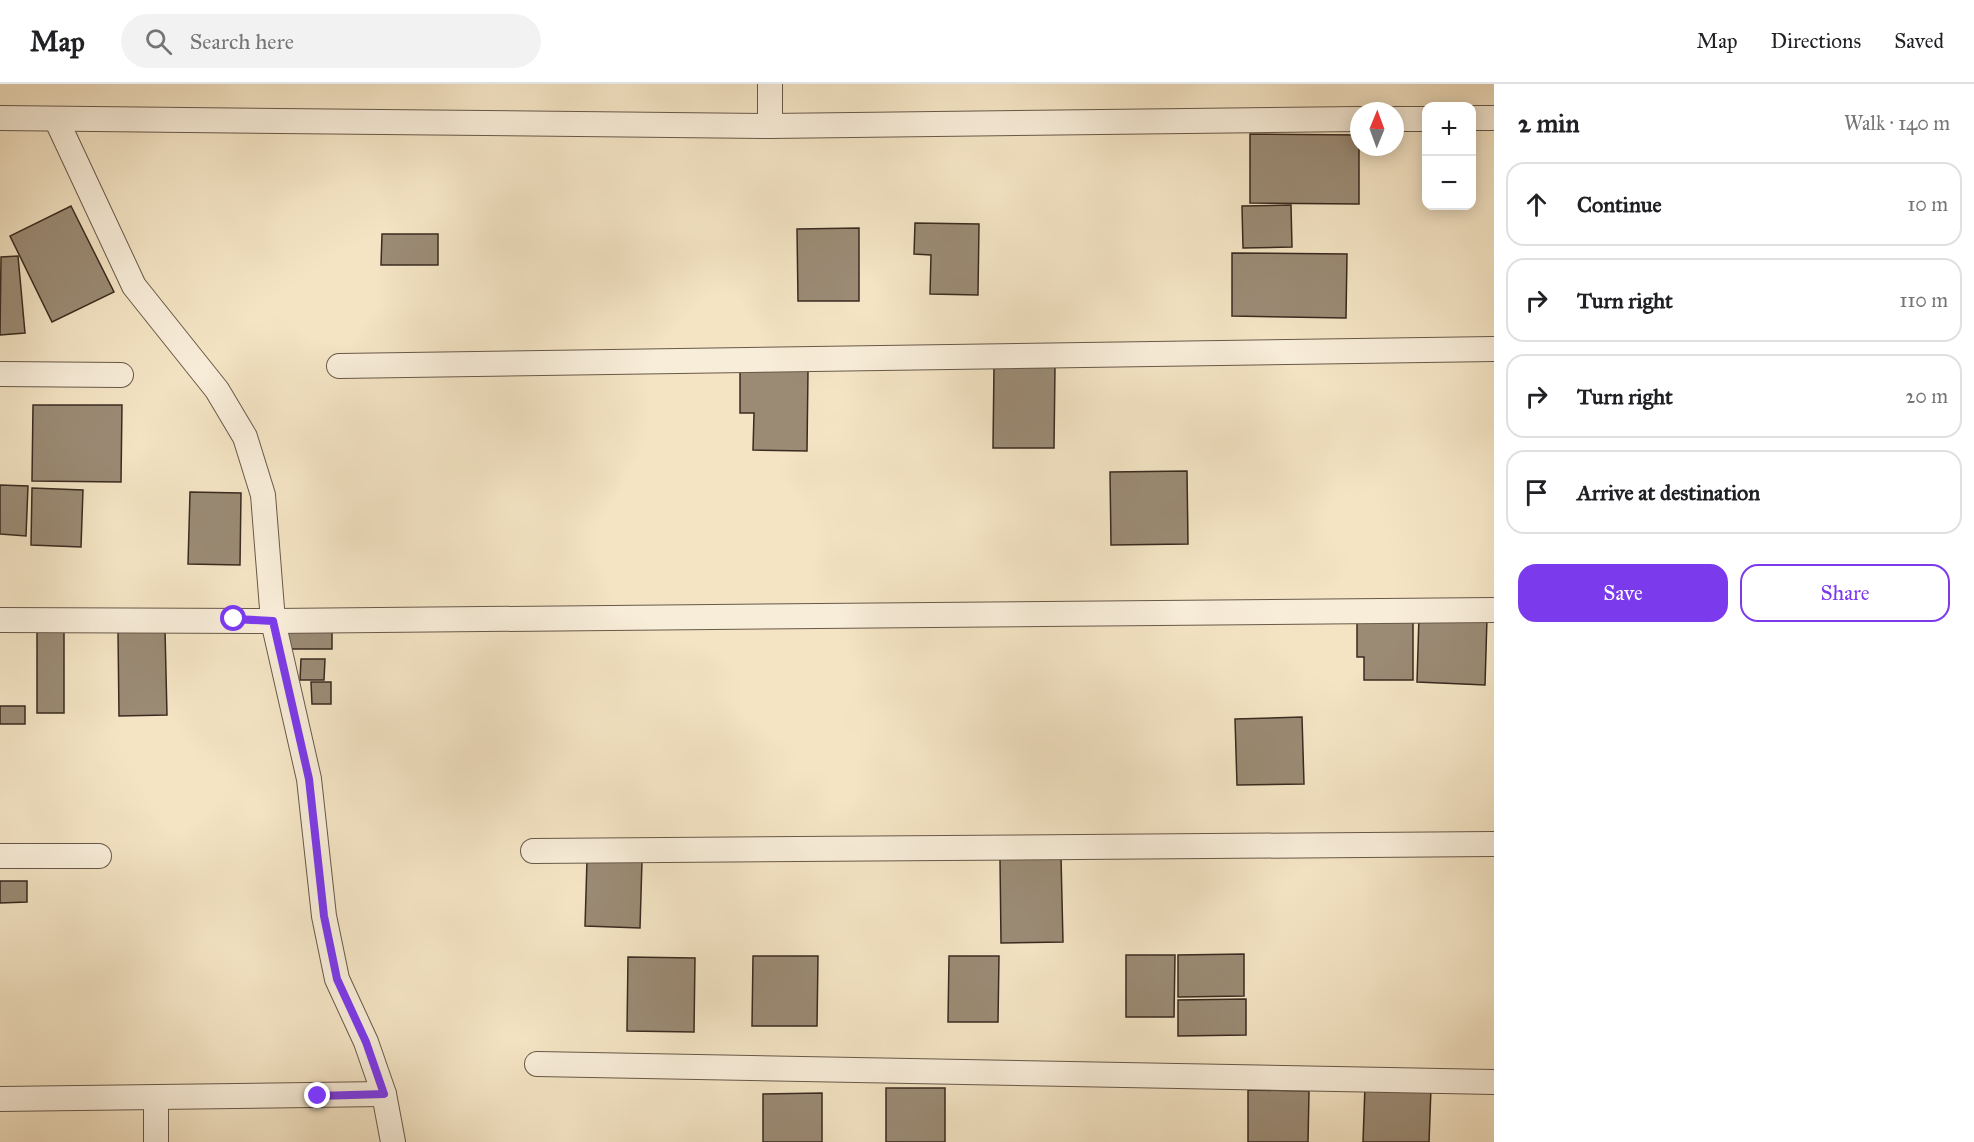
<!DOCTYPE html>
<html lang="en">
<head>
<meta charset="utf-8">
<style>
	body { margin:0; font-family:"IM FELL Great Primer",serif; background:#f2f2f2; color:#202124 }
	.controls { position:absolute; right:18px; top:18px; display:grid; overflow:hidden; border-radius:12px; box-shadow:0 3px 15px #0003 }
	.controls button { width:54px; height:54px; display:grid; place-items:center; padding:0; border:0; border-bottom:2px solid #e0e0e0; background:#fff; color:#202124; font:30px sans-serif }
	.compass { position:absolute; left:1350px; top:18px; width:54px; height:54px; border-radius:50%; background:#fff; box-shadow:0 3px 15px #0003; rotate:1deg }
	.stop { position:absolute; width:18px; height:18px; margin:-14px; border:4px solid #7c3aed; border-radius:50%; background:#fff }
	.stop.end { background:#7c3aed; border-color:#fff; box-shadow:0 2px 6px #0008 }
	.list { margin:0; padding:0; list-style:none }
	h2 { display:flex; justify-content:space-between; align-items:center; height:78px; margin:0; padding:0 24px; font-size:26px }
	h2 small { font-size:20px; font-weight:400; color:#757577 }
	.list li { display:grid; grid-template-columns:39px 1fr auto; gap:18px; align-items:center; box-sizing:border-box; height:84px; margin:0 12px 12px; padding:0 12px; border:2px solid #e0e0e0; border-radius:18px }
	.list b { display:block; font-size:22px; white-space:nowrap }
	.list em { font-size:20px; font-style:normal; color:#757577 }
	.actions { display:flex; gap:12px; padding:18px 24px }
	.actions a { flex:1; padding:14px 0; border:2px solid #7c3aed; border-radius:18px; text-align:center; font-size:21px; color:#7c3aed }
	.actions .main { background:#7c3aed; color:#fff }
	.icon { flex:none; width:33px; height:33px; fill:none; stroke:currentColor; stroke-width:2; stroke-linecap:round; stroke-linejoin:round }
	.map { position:relative; flex:none; width:1494px; height:1058px; overflow:hidden }
	header { display:flex; align-items:center; gap:36px; box-sizing:border-box; height:84px; padding:0 30px; background:#fff; border-bottom:2px solid #e0e0e0 }
	header strong { font-size:28px }
	nav { display:flex; gap:33px; margin-inline-start:auto; font-size:21px }
	.search { width:420px; height:54px; background:#f2f2f2; display:flex; align-items:center; gap:15px; box-sizing:border-box; padding:0 21px; border-radius:33px; color:#757577; font-size:22px }
	main { display:flex }
	aside { flex:1; background:#fff }
	.map>svg:first-child { display:block }
	.building { fill:#9b8b75; stroke:#3a2b20; stroke-width:1.5 }
	.lines { fill:none; stroke-linecap:round; stroke-linejoin:round }
	.street-casing { stroke:#685949; stroke-width:26 }
	.street { stroke:#f8edd9; stroke-width:24 }
	.route { stroke:#7c3aed; stroke-width:8 }
</style>
</head>
<body>
<header>
<strong>Map</strong>
<div class="search"><svg class="icon" aria-label="search" viewBox="0 0 24 24"><circle cx="10" cy="10" r="6"/><path d="M15 15l6 6"/></svg>Search here</div>
<nav><a>Map</a><a>Directions</a><a>Saved</a></nav>
</header>
<main>
<div class="map">
<svg width="1494" height="1058" viewBox="0 0 1494 1058">
	<rect width="100%" height="100%" fill="#f4e4c4"/>
	<filter id="stains"><feTurbulence type="fractalNoise" baseFrequency=".00333" numOctaves="4"/><feColorMatrix values="0 0 0 0 .2 0 0 0 0 .09 0 0 0 0 .02 0 0 0 .5 -.17"/></filter>
	<radialGradient id="worn" r=".72"><stop offset=".6" stop-color="#630" stop-opacity="0"/><stop offset="1" stop-color="#630" stop-opacity=".3"/></radialGradient>
	<!-- building -->
	<g class="building">
		<polygon points="1250,50 1359,51 1359,120 1250,119"/>
		<polygon points="1291,121 1292,163 1243,164 1242,122"/>
		<polygon points="71,122 114,208 52,238 10,152"/>
		<polygon points="915,139 979,140 978,211 930,210 931,171 914,170"/>
		<polygon points="859,144 859,217 798,217 797,145"/>
		<polygon points="382,150 438,150 438,181 381,181"/>
		<polygon points="1232,169 1347,170 1346,234 1232,232"/>
		<polygon points="18,172 25,249 0,251 1,173"/>
		<polygon points="994,282 1055,282 1054,364 993,364"/>
		<polygon points="740,287 808,287 807,367 753,366 754,329 740,329"/>
		<polygon points="33,321 122,321 121,398 32,397"/>
		<polygon points="1187,387 1188,460 1111,461 1110,388"/>
		<polygon points="0,401 28,402 26,452 0,450"/>
		<polygon points="32,404 83,406 81,463 31,461"/>
		<polygon points="190,408 241,409 240,481 188,480"/>
		<polygon points="1357,532 1413,532 1413,596 1364,596 1364,573 1357,573"/>
		<polygon points="1419,532 1487,534 1485,601 1417,598"/>
		<polygon points="332,541 332,565 283,565 283,542"/>
		<polygon points="165,546 167,631 119,632 118,547"/>
		<rect x="37" y="547" width="27" height="82"/>
		<polygon points="301,575 325,575 324,596 300,596"/>
		<polygon points="311,598 331,598 331,620 312,620"/>
		<rect x="0" y="622" width="25" height="18"/>
		<polygon points="1302,633 1304,700 1237,701 1235,635"/>
		<polygon points="1061,773 1063,858 1001,859 1000,775"/>
		<polygon points="587,776 642,777 640,844 585,842"/>
		<polygon points="0,797 27,797 27,818 0,819"/>
		<polygon points="1244,870 1244,912 1178,913 1178,871"/>
		<polygon points="1126,871 1175,871 1174,933 1126,933"/>
		<polygon points="753,872 818,872 817,942 752,942"/>
		<polygon points="949,872 999,872 998,938 948,938"/>
		<polygon points="628,873 695,874 694,948 627,947"/>
		<polygon points="1246,915 1246,951 1178,952 1178,916"/>
		<polygon points="1365,1002 1431,1004 1429,1058 1363,1058"/>
		<rect x="886" y="1004" width="59" height="54"/>
		<polygon points="1248,1006 1309,1007 1308,1058 1248,1058"/>
		<polygon points="822,1009 822,1058 763,1058 763,1010"/>
	</g>
	<g class="lines">
		<defs>
			<g id="street">
				<polyline points="770,0 770,42"/>
				<polyline points="0,34 770,42 1359,35"/>
				<polyline points="1472,34 1494,34"/>
				<polyline points="56,35 134,202 217,306 245,353 263,411 273,537 309,695 324,832 337,895 366,958 384,1010 393,1058"/>
				<polyline points="1395,35 1426,35"/>
				<polyline points="339,282 1494,265"/>
				<polyline points="0,290 121,291"/>
				<polyline points="0,536 273,537 1494,526"/>
				<polyline points="533,767 1494,760"/>
				<polyline points="0,772 99,772"/>
				<polyline points="537,980 1494,998"/>
				<polyline points="156,1014 156,1058"/>
				<polyline points="0,1015 384,1010"/>
			</g>
		</defs>
		<!-- street casing -->
		<use href="#street" class="street-casing"/>
		<!-- street -->
		<use href="#street" class="street"/>
	</g>
	<g class="lines">
		<!-- route -->
		<polyline class="route" points="234,535 273,537 309,695 324,832 337,895 366,958 384,1010 318,1012"/>
	</g>
	<rect width="100%" height="100%" filter="url(#stains)"/>
	<rect width="100%" height="100%" fill="url(#worn)"/>
</svg>
<div class="controls">
<button>+</button>
<button>−</button>
</div>
<svg class="compass" viewBox="-18 -18 36 36"><path d="M0-13l5 13h-10z" fill="#e53935"/><path d="M0 13l5-13h-10z" fill="#757577"/></svg>
<div class="stop" style="left:234px;top:535px"></div>
<div class="stop end" style="left:318px;top:1012px"></div>
</div>
<aside>
<h2>2 min<small>Walk · 140 m</small></h2>
<ul class="list">
<li><svg class="icon" aria-label="ahead" viewBox="0 0 24 24"><path d="M12 20V5M6 11l6-6 6 6"/></svg><div><b>Continue</b></div><em>10 m</em></li>
<li><svg class="icon" aria-label="right" viewBox="0 0 24 24"><path d="M7 20v-9h11M14 6l5 5-5 5"/></svg><div><b>Turn right</b></div><em>110 m</em></li>
<li><svg class="icon" aria-label="right" viewBox="0 0 24 24"><path d="M7 20v-9h11M14 6l5 5-5 5"/></svg><div><b>Turn right</b></div><em>20 m</em></li>
<li><svg class="icon" aria-label="arrive" viewBox="0 0 24 24"><path d="M6 21V4h12l-3 4 3 4H6"/></svg><div><b>Arrive at destination</b></div></li>
</ul>
<div class="actions"><a class="main">Save</a><a>Share</a></div>
</aside>
</main>
</body>
</html>
